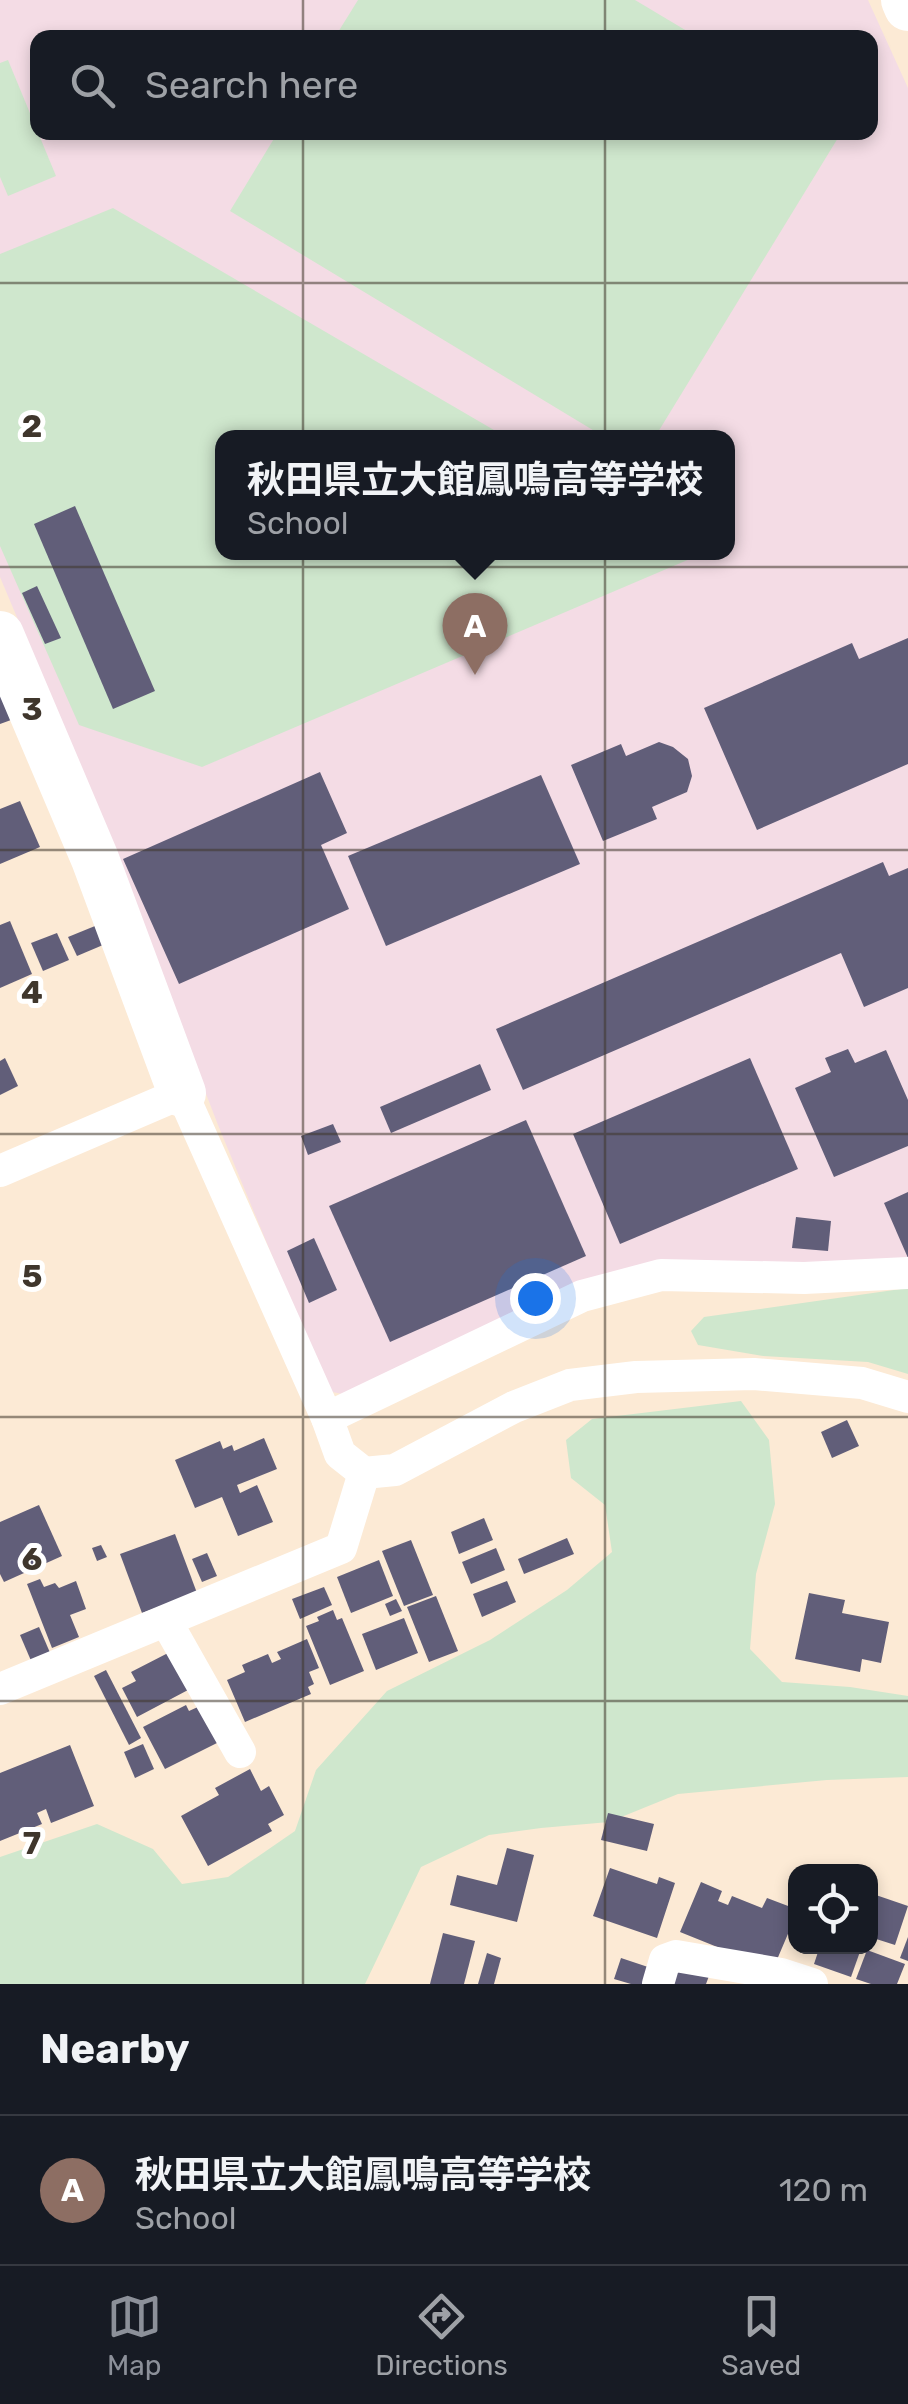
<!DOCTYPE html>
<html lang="en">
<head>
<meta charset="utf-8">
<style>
	body { margin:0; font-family:Rubik,"Noto Sans JP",sans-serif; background:#20242c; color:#f1f3f6 }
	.controls { position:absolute; right:30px; bottom:30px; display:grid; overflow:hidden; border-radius:20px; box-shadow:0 5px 15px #0003 }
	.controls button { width:90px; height:90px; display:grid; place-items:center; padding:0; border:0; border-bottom:2px solid #363941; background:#171b24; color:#f1f3f6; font:50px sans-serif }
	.you { position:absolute; left:535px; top:1298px; width:35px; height:35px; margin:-25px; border:8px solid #fff; border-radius:50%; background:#1a73e8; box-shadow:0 0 0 15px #1a73e833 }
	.badge { display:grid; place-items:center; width:65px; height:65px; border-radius:50%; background:#8c9099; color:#fff; font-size:32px; font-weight:700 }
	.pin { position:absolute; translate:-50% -82px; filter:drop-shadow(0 2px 5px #0008) }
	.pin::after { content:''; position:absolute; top:52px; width:35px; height:30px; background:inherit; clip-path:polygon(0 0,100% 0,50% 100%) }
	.popup { position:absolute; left:215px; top:430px; width:520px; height:130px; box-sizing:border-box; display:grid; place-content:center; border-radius:20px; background:#171b24; filter:drop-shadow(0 2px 8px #0005); font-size:32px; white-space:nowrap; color:#9ea1a6 }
	.popup b { font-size:38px; color:#f1f3f6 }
	.popup::after { content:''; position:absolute; left:50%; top:100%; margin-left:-20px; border:20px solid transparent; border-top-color:#171b24 }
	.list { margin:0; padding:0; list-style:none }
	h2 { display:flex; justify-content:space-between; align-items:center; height:130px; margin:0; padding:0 40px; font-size:42px }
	h2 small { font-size:32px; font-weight:400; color:#9ea1a6 }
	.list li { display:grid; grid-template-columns:65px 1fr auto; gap:30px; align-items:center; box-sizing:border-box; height:150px; padding:0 40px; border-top:2px solid #363941 }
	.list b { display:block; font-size:38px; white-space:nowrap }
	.list p { margin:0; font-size:32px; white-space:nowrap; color:#9ea1a6 }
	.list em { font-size:32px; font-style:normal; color:#9ea1a6 }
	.icon { flex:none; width:55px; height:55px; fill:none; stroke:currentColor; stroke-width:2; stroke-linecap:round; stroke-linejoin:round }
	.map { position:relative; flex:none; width:908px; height:1984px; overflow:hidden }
	.search { position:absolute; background:#171b24; box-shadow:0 5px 15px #0003; left:30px; right:30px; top:30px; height:110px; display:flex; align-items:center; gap:25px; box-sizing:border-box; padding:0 35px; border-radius:20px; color:#9ea1a6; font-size:38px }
	.sheet { height:280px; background:#171b24 }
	nav { display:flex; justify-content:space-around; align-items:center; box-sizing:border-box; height:140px; border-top:2px solid #363941; background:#171b24; font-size:28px; color:#9ea1a6 }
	nav a { display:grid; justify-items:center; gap:5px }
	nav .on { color:#8c9099 }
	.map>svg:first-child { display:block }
	.education { fill:#f4dce5; fill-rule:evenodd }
	.green { fill:#cfe7cd }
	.building { fill:#615e79 }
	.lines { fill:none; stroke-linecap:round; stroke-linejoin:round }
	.street { stroke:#fff; stroke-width:32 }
	.secondary { stroke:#fff; stroke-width:48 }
	.grid { fill:none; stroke:#3f362c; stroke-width:2.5; stroke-opacity:0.55 }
	.grid-label { font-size:32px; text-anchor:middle; font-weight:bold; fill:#3f362c; stroke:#fff; stroke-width:10; stroke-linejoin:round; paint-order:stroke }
</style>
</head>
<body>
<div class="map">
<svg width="908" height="1984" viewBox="0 0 908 1984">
	<rect width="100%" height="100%" fill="#fcead5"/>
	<!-- education -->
	<path class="education" d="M0,0H868L908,88V1262L663,1265L356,1397L328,1391L218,1125L83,774L0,577ZM38,38H870V132H38ZM222,438H728V552H222Z"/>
	<!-- green -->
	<g class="green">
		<polygon points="358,0 635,0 697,37 335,37"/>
		<polygon points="8,60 56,176 8,196 0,177 0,63"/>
		<polygon points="278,132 841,132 841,133 655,437 606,438 230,211"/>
		<polygon points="113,208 506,437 222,438 222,552 704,553 202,767 79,725 0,546 0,254"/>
		<polygon points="908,1288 908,1374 868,1362 763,1356 698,1345 691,1331 704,1317"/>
		<polygon points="741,1401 769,1440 775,1504 756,1574 750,1649 782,1682 850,1687 908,1696 908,1777 827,1780 678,1794 609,1822 541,1828 489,1835 421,1867 365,1984 0,1984 0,1857 97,1824 153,1849 182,1884 228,1877 295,1831 316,1770 387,1691 490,1640 567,1590 612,1552 605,1505 571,1478 566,1440 592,1419"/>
	</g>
	<!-- building -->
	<g class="building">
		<polygon points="75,506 155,691 113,709 34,524"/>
		<polygon points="37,586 61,638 45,644 22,593"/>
		<polygon points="908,638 908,764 757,830 704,708 852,643 859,659"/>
		<polygon points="0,694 11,720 0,724"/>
		<polygon points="659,742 673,747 688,759 692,776 687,792 652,807 657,819 603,841 571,765 621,744 626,756"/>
		<polygon points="320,772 347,833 321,845 349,909 179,984 123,859"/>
		<polygon points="541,775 580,864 386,946 348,856"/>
		<polygon points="20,801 40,847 0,864 0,809"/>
		<polygon points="883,862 889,876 908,868 908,988 864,1007 841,953 523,1090 496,1029"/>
		<polygon points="10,921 32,974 0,988 0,925"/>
		<polygon points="95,926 103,945 77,956 68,937"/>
		<polygon points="57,933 69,960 43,971 31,943"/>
		<polygon points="848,1049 855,1063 886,1050 908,1100 908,1146 834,1177 795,1088 831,1072 825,1058"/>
		<polygon points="5,1058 18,1086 0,1095 0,1061"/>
		<polygon points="750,1058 798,1169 620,1244 573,1134"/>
		<polygon points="480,1064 491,1090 391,1133 380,1107"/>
		<polygon points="526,1120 586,1256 390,1342 329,1206"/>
		<polygon points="333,1124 341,1142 308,1155 301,1136"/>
		<polygon points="908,1192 908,1258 884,1203"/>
		<polygon points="796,1217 831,1221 828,1251 792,1248"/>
		<polygon points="314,1238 337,1290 309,1303 287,1251"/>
		<polygon points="847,1420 859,1446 832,1458 821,1432"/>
		<polygon points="264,1438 277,1469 237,1485 240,1493 257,1485 273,1522 238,1536 222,1497 195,1508 175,1460 220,1441 223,1449 232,1445 234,1451"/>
		<polygon points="39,1505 62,1556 4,1582 0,1574 0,1522"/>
		<polygon points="484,1518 493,1540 459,1554 451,1532"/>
		<polygon points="175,1534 197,1593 142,1613 120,1554"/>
		<polygon points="567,1538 574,1554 524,1574 518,1559"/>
		<polygon points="411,1540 433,1595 404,1606 382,1551"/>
		<polygon points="101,1545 107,1557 97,1561 92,1548"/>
		<polygon points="496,1548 505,1570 471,1584 462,1562"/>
		<polygon points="207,1553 217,1576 202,1582 192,1559"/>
		<polygon points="379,1560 393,1596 351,1613 337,1577"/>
		<polygon points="40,1579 44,1587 55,1583 59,1588 76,1581 86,1609 70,1615 79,1637 52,1648 27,1584"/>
		<polygon points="507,1581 516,1602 482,1617 473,1594"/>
		<polygon points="324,1587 332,1605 300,1619 292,1599"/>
		<polygon points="809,1593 845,1600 842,1613 889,1622 881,1663 862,1659 860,1672 795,1659"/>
		<polygon points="436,1596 458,1651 429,1662 407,1607"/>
		<polygon points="396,1599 402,1611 390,1616 385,1604"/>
		<polygon points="333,1610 337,1620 342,1618 364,1671 330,1685 306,1626 319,1621 317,1617"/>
		<polygon points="404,1618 418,1653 376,1670 362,1634"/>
		<polygon points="39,1627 51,1655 32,1663 20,1635"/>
		<polygon points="307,1639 319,1668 309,1672 314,1684 308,1687 311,1694 245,1722 227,1680 245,1672 242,1665 268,1654 272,1663 281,1659 277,1652"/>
		<polygon points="168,1653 188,1690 137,1717 122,1688 136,1681 131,1672"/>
		<polygon points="106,1670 141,1738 129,1745 94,1676"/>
		<polygon points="186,1705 189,1711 200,1706 219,1742 165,1769 143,1727"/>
		<polygon points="143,1744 154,1769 135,1778 124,1752"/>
		<polygon points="70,1745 94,1806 51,1823 46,1809 37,1813 42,1824 0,1841 0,1773"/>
		<polygon points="250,1769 261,1791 269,1786 284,1815 268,1824 272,1831 208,1866 181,1816 219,1795 215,1788"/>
		<polygon points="608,1813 654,1824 647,1851 601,1840"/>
		<polygon points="507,1848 534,1855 517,1922 450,1905 457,1875 497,1885"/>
		<polygon points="610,1868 657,1884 659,1877 675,1883 657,1938 593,1916"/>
		<polygon points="701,1882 722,1891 718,1901 728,1905 732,1896 762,1908 767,1898 796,1909 796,1915 776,1962 752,1961 680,1932"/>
		<polygon points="870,1893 908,1906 895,1945 870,1937"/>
		<polygon points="443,1933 475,1941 464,1984 430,1984"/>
		<polygon points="908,1937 908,1961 900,1958"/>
		<polygon points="820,1946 862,1946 851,1977 814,1964"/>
		<polygon points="867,1950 905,1964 897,1984 871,1984 856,1979"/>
		<polygon points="487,1953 501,1958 494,1984 478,1984"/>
		<polygon points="621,1958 648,1967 643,1984 631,1984 614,1979"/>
		<polygon points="674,1965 709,1976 706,1984 667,1984"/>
	</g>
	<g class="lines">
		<!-- street -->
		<g class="street">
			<polyline points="0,1171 182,1093 327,1418 340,1454 364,1473 395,1470 514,1407 570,1385 636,1377 754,1374 862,1383 908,1397"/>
			<polyline points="327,1418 582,1296 661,1275 804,1278 908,1273"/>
			<polyline points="166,1621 240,1752"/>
			<polyline points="0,1689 341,1548 364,1473"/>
			<polyline points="658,1984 665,1960 676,1956 781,1974 812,1984"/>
		</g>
		<!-- secondary -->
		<g class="secondary">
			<polyline points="905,0 908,7"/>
			<polyline points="0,635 95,859 182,1093"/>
		</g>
	</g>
	<!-- grid -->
	<path class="grid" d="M303,0V38M605,0V38M303,132V1984M605,132V1984M0,283H908M0,567H908M0,850H908M0,1134H908M0,1417H908M0,1701H908"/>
	<g class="grid-label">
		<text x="32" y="437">2</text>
		<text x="32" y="720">3</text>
		<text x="32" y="1003">4</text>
		<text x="32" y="1287">5</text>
		<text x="32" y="1570">6</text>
		<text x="32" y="1854">7</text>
	</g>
</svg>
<div class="controls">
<button><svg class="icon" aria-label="locate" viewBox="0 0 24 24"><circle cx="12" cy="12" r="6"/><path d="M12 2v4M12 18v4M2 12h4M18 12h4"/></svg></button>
</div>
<div class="you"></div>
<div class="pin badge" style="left:475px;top:675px;background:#8d6e63">A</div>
<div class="popup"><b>秋田県立大館鳳鳴高等学校</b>School</div>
<div class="search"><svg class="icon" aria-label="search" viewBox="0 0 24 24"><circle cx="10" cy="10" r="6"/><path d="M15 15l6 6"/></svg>Search here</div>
</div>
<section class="sheet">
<h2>Nearby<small></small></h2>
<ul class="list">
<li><span class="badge" style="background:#8d6e63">A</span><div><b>秋田県立大館鳳鳴高等学校</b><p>School</p></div><em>120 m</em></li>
</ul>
</section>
<nav>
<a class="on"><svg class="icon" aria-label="map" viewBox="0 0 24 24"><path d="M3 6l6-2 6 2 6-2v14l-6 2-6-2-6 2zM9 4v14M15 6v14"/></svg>Map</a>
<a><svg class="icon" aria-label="directions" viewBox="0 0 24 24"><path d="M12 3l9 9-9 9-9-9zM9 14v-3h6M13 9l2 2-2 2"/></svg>Directions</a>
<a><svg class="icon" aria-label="saved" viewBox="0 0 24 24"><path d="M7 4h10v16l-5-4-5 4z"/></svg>Saved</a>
</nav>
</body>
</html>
